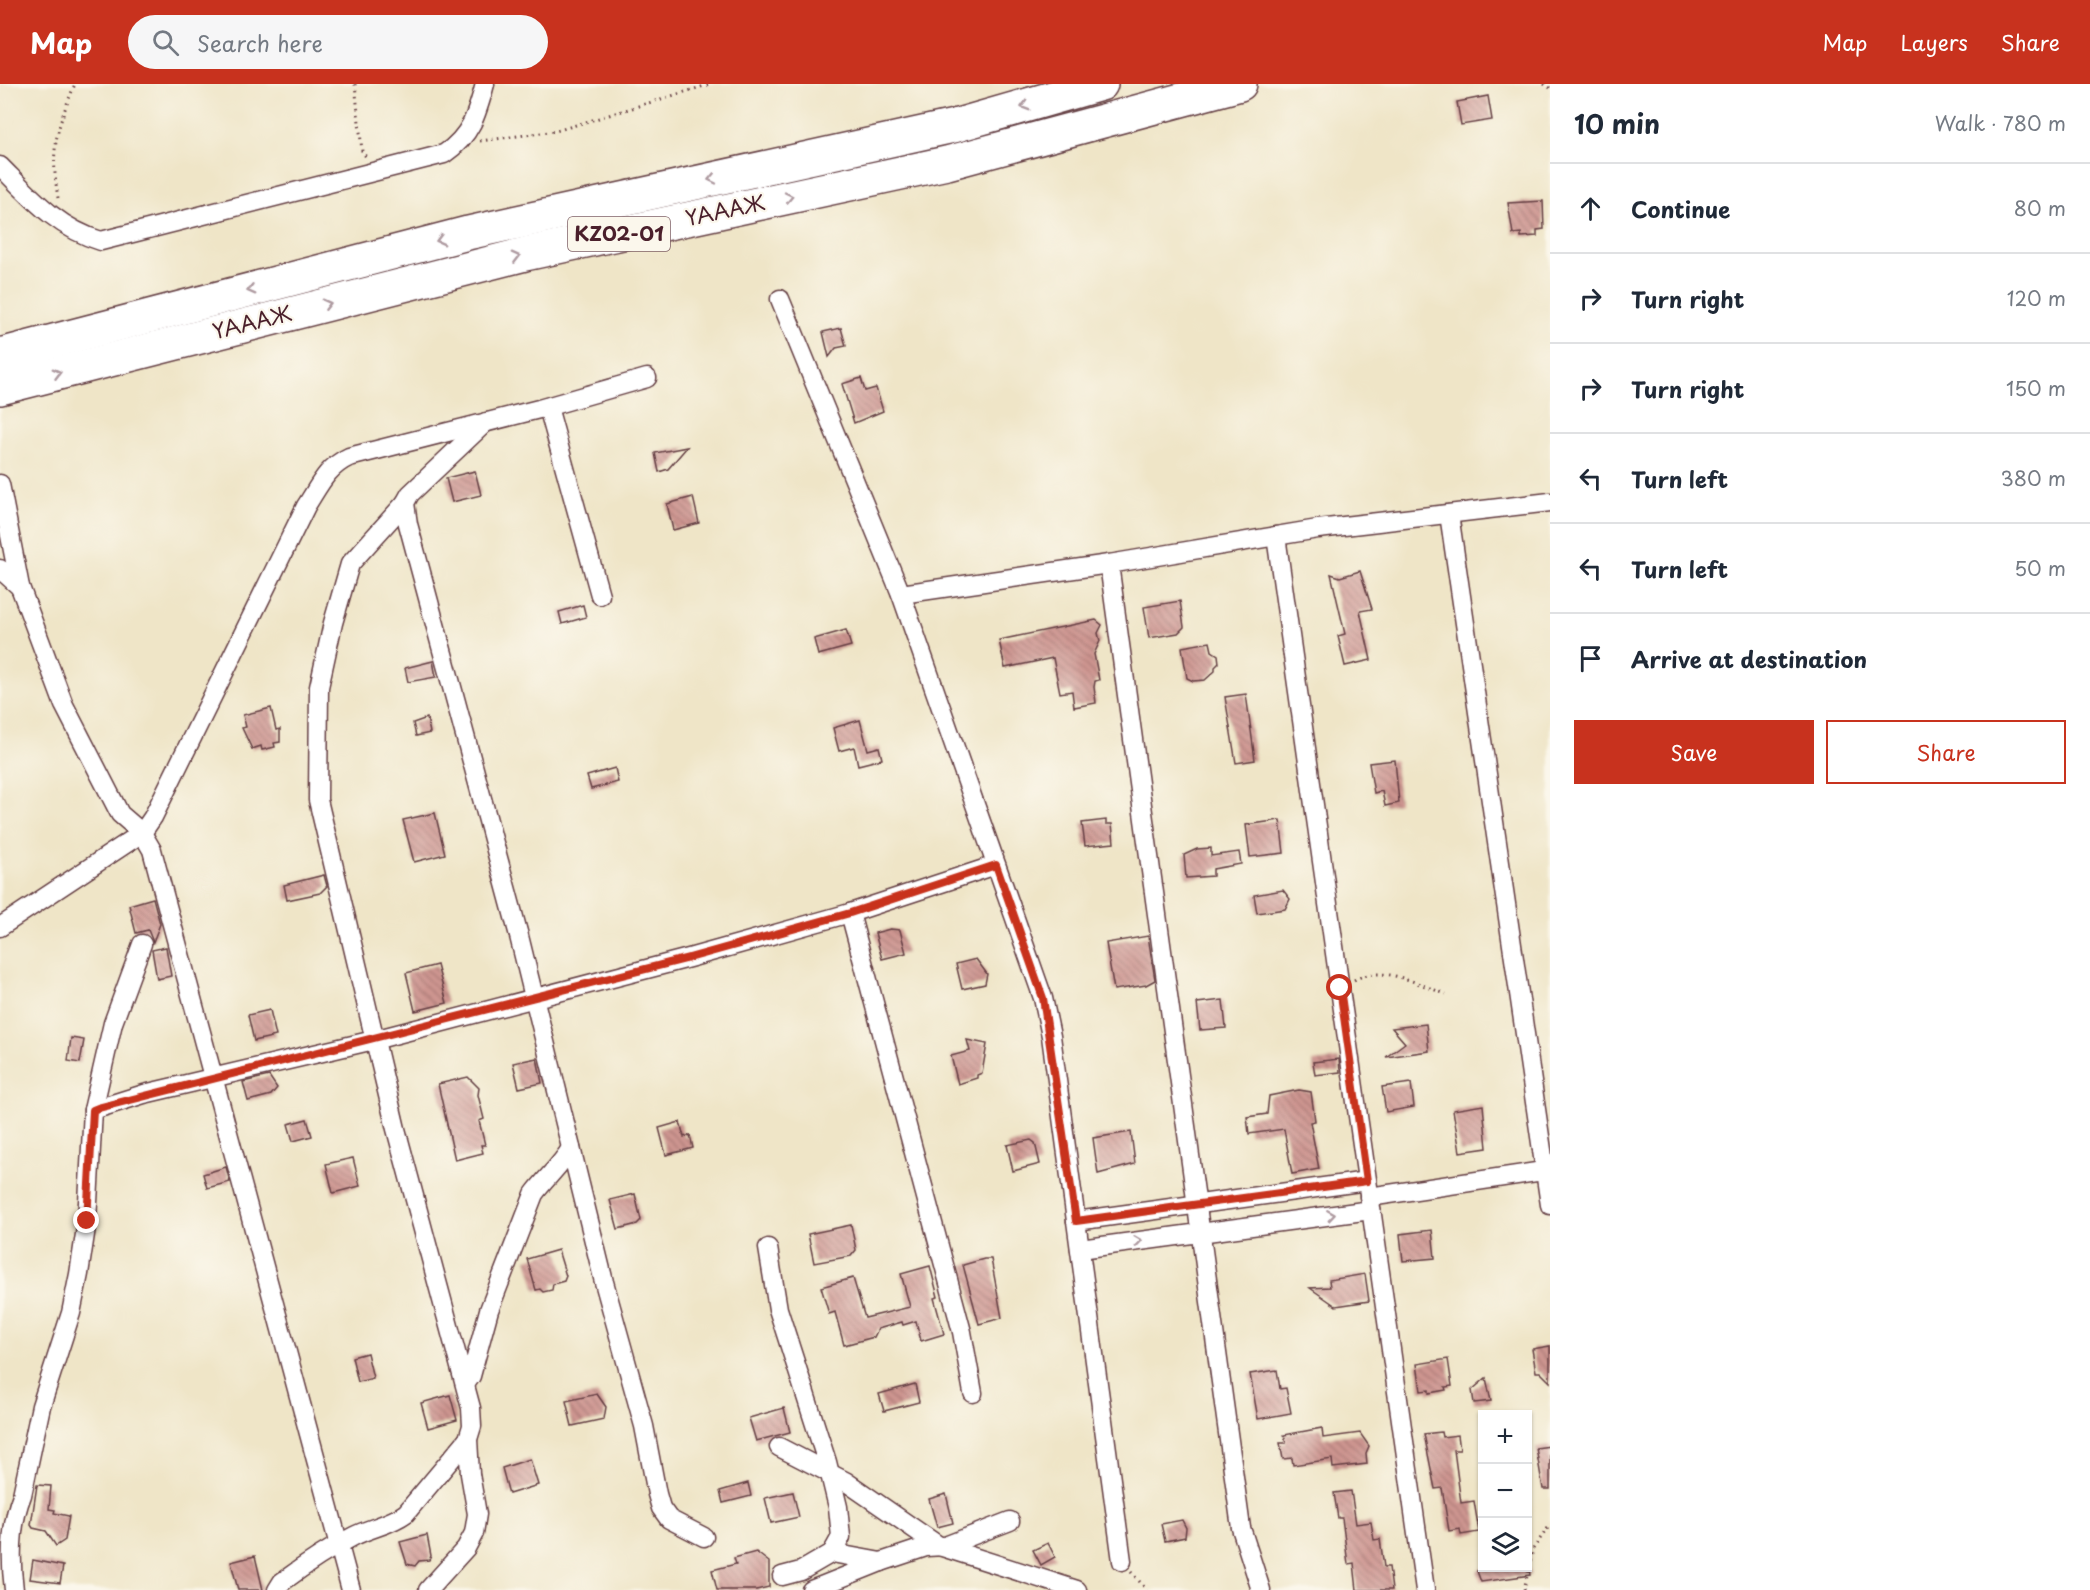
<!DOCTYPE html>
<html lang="en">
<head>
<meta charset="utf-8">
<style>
	body { margin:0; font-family:"Playpen Sans",sans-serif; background:#f6f6f7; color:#1f2937 }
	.controls { position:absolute; right:18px; bottom:18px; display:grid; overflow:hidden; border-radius:0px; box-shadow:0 2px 4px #0004 }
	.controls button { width:54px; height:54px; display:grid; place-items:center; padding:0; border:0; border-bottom:2px solid #e0e1e3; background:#fff; color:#1f2937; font:30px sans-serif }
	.stop { position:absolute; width:18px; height:18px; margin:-14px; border:4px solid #c8321e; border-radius:50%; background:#fff }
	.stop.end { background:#c8321e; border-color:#fff; box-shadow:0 2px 6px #0008 }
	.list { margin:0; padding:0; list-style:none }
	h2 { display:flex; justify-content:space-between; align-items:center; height:78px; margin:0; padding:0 24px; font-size:26px }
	h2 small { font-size:20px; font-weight:400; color:#747a83 }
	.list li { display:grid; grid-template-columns:39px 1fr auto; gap:18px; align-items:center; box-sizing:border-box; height:90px; padding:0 24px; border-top:2px solid #e0e1e3 }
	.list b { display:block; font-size:22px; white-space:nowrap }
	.list em { font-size:20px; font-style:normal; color:#747a83 }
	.actions { display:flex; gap:12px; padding:18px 24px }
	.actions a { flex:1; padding:14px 0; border:2px solid #c8321e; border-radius:0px; text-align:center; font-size:21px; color:#c8321e }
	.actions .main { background:#c8321e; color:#fff }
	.icon { flex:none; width:33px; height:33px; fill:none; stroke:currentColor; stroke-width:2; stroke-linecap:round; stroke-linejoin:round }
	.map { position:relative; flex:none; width:1550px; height:1506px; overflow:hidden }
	header { display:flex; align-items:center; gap:36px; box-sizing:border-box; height:84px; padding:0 30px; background:#c8321e; color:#fff }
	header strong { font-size:28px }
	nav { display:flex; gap:33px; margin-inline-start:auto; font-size:21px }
	.search { width:420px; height:54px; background:#f6f6f7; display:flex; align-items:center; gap:15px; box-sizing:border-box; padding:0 21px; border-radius:33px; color:#747a83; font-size:22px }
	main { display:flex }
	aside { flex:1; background:#fff }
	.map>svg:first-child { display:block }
	.building { fill:url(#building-back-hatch) }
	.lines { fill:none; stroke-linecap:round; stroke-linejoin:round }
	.minor-casing { stroke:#633d42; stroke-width:21 }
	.motorway-casing { stroke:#633d42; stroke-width:36 }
	.path { stroke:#633d42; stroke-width:3; stroke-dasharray:1.5 4.5; stroke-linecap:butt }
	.minor { stroke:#fff; stroke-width:18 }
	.motorway { stroke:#fff; stroke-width:33 }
	.oneway { stroke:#ae9aa0 }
	.route { stroke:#c8321e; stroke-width:8 }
	.labels { text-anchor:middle; stroke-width:4.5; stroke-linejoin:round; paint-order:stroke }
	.shield { fill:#fbf7ec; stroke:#7f6065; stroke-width:1.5 }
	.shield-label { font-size:20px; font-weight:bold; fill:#4a1f2b }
	.street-label { font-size:21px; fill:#4a1f2b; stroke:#fbf7ec }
</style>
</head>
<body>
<header>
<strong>Map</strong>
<div class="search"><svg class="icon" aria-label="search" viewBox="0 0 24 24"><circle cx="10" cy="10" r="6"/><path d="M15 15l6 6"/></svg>Search here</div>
<nav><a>Map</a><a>Layers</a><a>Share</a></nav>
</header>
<main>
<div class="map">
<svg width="1550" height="1506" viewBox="0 0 1550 1506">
	<defs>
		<pattern id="building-back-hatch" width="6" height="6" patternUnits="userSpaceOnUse" patternTransform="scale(1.5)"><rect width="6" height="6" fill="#ce9590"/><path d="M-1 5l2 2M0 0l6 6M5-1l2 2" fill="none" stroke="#a97976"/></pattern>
	</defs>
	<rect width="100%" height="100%" fill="#fbf7ec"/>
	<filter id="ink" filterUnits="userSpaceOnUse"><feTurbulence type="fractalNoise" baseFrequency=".0167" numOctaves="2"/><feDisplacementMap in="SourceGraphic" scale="12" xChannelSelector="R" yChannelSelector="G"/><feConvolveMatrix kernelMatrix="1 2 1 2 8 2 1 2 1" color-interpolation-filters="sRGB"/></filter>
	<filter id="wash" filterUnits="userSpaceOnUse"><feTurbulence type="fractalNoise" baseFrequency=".008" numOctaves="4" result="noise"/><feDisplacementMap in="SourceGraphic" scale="24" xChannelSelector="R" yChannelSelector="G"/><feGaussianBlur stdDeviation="1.35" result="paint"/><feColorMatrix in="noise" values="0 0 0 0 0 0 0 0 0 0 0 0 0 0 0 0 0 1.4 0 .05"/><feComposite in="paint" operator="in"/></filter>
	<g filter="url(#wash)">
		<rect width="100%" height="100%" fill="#efe5c7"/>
		<g id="blocks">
			<!-- building -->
			<g class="building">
				<polygon points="1488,12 1492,36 1461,41 1457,18"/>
				<polygon points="1543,117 1544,145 1537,146 1537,152 1521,153 1521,149 1513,150 1508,119"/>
				<polygon points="841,244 846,262 836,264 829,273 823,248"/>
				<polygon points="861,294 865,307 876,304 883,327 854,339 842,300"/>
				<polygon points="687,363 668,385 659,388 655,369"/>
				<polygon points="475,387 481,411 452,418 446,394"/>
				<polygon points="693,413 699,439 673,446 667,420"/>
				<polygon points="1360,487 1372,525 1360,527 1371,576 1345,582 1338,552 1345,550 1331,490 1340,493"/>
				<polygon points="1180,517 1184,543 1178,549 1149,554 1144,523"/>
				<polygon points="583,521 586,533 562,540 559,528"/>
				<polygon points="1096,536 1102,541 1098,549 1100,557 1094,570 1099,596 1095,597 1094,603 1096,619 1074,623 1072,607 1060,609 1053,574 1005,584 999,556"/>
				<polygon points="846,546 851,562 818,571 814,555"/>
				<polygon points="1210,558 1212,567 1218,571 1219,579 1215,583 1215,587 1205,596 1193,597 1187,594 1182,563"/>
				<polygon points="433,577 436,593 408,598 405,584"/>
				<polygon points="1246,610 1255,676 1236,679 1225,613"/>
				<polygon points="271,624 276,646 280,645 280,658 274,659 275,663 262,666 261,662 252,665 242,644 246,643 243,631"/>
				<polygon points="427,634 430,649 416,652 413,639"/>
				<polygon points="860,636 868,666 879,663 882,675 858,681 854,663 839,667 833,644"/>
				<polygon points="1395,676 1399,719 1385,722 1382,707 1374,709 1369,679"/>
				<polygon points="615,684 618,698 591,705 587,692"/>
				<polygon points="435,729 445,770 414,778 403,736"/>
				<polygon points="1106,736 1106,740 1112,740 1114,759 1085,762 1082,739"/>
				<polygon points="1280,736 1284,769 1250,773 1246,741"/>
				<polygon points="1211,764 1211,772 1239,768 1241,780 1213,785 1213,792 1186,794 1184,771 1197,765"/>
				<polygon points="324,791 327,802 320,809 287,816 284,801"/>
				<polygon points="1283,806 1290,815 1285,825 1257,829 1254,811"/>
				<polygon points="153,814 160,840 153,858 148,846 136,849 129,821"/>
				<polygon points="890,845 900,846 906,869 882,875 875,849"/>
				<polygon points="1148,852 1155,896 1146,901 1114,906 1106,859"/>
				<polygon points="166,863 171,892 157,895 152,866"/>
				<polygon points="976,875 987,890 985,900 962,905 956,880"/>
				<polygon points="437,881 447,919 415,927 406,889"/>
				<polygon points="1223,916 1226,944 1200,946 1197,919"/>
				<polygon points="270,926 276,952 254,957 248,931"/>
				<polygon points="1426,940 1429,967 1386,973 1405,959 1392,944"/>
				<polygon points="71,954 84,956 80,979 68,977"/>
				<polygon points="967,956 987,960 982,989 977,991 977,994 958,1000 951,972 970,967"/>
				<polygon points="537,974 542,999 519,1004 513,979"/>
				<polygon points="1339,975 1340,988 1315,991 1313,978"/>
				<polygon points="269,992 277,1004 271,1011 248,1017 243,998"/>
				<polygon points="468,993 479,1004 478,1011 484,1035 479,1037 485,1061 481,1061 483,1069 455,1076 438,1000"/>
				<polygon points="1411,999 1414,1023 1386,1028 1382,1003"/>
				<polygon points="1299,1006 1311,1008 1315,1037 1310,1038 1319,1085 1292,1090 1284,1045 1249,1050 1247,1033 1267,1030 1269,1012"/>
				<polygon points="1483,1021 1487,1064 1460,1068 1453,1026"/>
				<polygon points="307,1035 312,1052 293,1057 288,1040"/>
				<polygon points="680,1038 684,1053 690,1051 693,1064 666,1071 659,1044"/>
				<polygon points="1131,1048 1135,1080 1098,1090 1093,1054"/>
				<polygon points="1031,1056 1035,1059 1040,1080 1013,1087 1007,1061"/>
				<polygon points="353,1074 360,1102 333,1109 326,1080"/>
				<polygon points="226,1083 230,1098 207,1104 203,1090"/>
				<polygon points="635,1110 641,1136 637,1140 618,1145 610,1116"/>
				<polygon points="851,1141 856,1166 851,1172 814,1179 808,1150"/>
				<polygon points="1432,1146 1435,1174 1403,1177 1400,1150"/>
				<polygon points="558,1166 566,1192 564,1197 553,1200 552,1206 543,1208 540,1205 536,1206 527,1175"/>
				<polygon points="984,1175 991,1175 1002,1234 979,1240 963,1181"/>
				<polygon points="930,1182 938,1213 934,1214 944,1250 921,1257 916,1237 903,1241 902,1238 878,1245 874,1253 844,1261 835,1228 829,1230 821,1203 853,1194 865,1234 910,1223 901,1190"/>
				<polygon points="1365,1190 1369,1217 1336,1222 1310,1204 1330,1203 1329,1196"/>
				<polygon points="1550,1262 1550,1298 1540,1288 1536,1288 1532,1265"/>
				<polygon points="367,1269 373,1294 358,1298 352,1273"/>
				<polygon points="1448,1275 1452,1302 1445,1303 1446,1306 1429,1309 1429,1306 1421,1307 1417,1280"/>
				<polygon points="1277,1286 1280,1305 1286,1304 1291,1329 1258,1335 1250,1290"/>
				<polygon points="1486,1294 1491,1317 1474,1319 1472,1306"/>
				<polygon points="915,1300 919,1318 884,1327 879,1310"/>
				<polygon points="597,1310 606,1323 604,1335 572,1342 566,1317"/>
				<polygon points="450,1311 457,1336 428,1344 421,1319"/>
				<polygon points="784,1324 790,1348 756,1357 749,1334"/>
				<polygon points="1322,1344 1323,1354 1360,1349 1369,1362 1366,1369 1367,1380 1333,1384 1332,1375 1293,1381 1292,1374 1283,1375 1280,1359 1286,1359 1284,1351"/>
				<polygon points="1441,1348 1442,1353 1458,1351 1460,1366 1454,1366 1461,1419 1474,1417 1479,1448 1461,1451 1460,1445 1449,1447 1442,1404 1435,1405 1424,1350"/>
				<polygon points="1550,1362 1550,1405 1543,1405 1536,1364"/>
				<polygon points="530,1375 538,1401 509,1410 502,1384"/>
				<polygon points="748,1399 751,1412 723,1419 720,1407"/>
				<polygon points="37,1401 51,1402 49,1425 55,1426 54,1429 69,1432 65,1456 56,1462 46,1447 33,1444 31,1441"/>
				<polygon points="1351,1407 1356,1440 1371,1438 1374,1456 1380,1455 1384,1483 1389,1483 1392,1506 1357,1506 1354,1479 1348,1480 1342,1434 1338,1434 1334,1409"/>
				<polygon points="793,1408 799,1433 771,1439 765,1414"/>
				<polygon points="946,1410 953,1439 937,1443 929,1415"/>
				<polygon points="1182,1436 1186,1444 1185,1453 1165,1457 1161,1440"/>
				<polygon points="427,1451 431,1472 429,1476 419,1477 415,1482 407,1480 400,1458"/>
				<polygon points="1048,1459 1055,1473 1041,1481 1033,1466"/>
				<polygon points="756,1468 769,1478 769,1503 756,1506 717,1506 712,1486 736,1480 734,1474"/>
				<polygon points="255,1472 263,1506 238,1506 231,1478"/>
				<polygon points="33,1476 63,1482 60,1499 30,1495"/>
				<polygon points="1481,1484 1529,1484 1530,1491 1481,1498 1477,1487"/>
			</g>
		</g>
	</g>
	<g filter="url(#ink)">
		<use href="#blocks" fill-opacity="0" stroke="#633d42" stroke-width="1.5"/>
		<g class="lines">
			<defs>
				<g id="minor">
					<path d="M0,82C31,113 57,144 101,157L444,70C471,52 477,30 485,0"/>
					<polyline points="780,215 901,510 1043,914 1051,952 1122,1477"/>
					<polyline points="548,323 600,511"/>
					<polyline points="486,338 410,410 405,419 408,440 518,848 604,1198 644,1342 657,1410 661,1424 669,1435 704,1453"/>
					<polyline points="0,400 20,503 64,621 120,730 142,749 152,766 351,1506"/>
					<polyline points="405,419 350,480 333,539 319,603 318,716 396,1045 471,1324 472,1342 468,1355 470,1390 477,1430 474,1449 466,1464 428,1506"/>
					<polyline points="1449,430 1550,1121"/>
					<polyline points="1276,452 1425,1506"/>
					<polyline points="1109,480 1241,1444 1261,1506"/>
					<polyline points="0,485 20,503"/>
					<polyline points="901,510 1109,480 1318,445 1550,418"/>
					<polyline points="850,829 962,1248 973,1309"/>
					<path d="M0,843L142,749L153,733L306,422C319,402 327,383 349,373L539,325L647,294"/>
					<polyline points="93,1026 144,1010 374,956 689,874 850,829 996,781"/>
					<polyline points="1369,1113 1550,1086"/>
					<polyline points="1076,1137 1367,1097"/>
					<polyline points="768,1164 778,1225 827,1378 838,1423 841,1453 832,1469 881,1478"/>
					<polyline points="1080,1165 1371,1126"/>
					<path d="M466,1299L471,1292L489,1226L534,1110C546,1094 561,1081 571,1064"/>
					<polyline points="779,1363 845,1397 939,1462 1077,1506"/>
					<polyline points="782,1492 801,1487 832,1469"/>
					<path d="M14,1506C10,1474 10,1441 22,1411L41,1322L71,1229L79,1190L87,1137L93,1026L113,939L142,860"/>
					<path d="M277,1506L282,1498C305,1481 329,1465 354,1452C372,1443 390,1441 406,1429L468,1355"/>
					<polyline points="811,1506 881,1478 926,1463 945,1462 1010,1437"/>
				</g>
				<g id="motorway">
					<polyline points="0,271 468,149 954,42 1101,0"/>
					<polyline points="0,304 525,170 947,79 1240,0"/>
				</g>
			</defs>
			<!-- minor casing -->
			<use href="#minor" class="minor-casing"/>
			<!-- motorway casing -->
			<use href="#motorway" class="motorway-casing"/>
			<!-- path -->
			<g class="path">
				<polyline points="355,0 362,67 366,73"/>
				<polyline points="1544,0 1550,4"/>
				<polyline points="480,57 556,47 711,0"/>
				<path d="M58,114C50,64 56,46 75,0"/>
				<path d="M1354,896C1384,880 1416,900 1446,910"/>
				<polyline points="1131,1488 1147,1506"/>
				<polyline points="1524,1506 1533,1465 1550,1441"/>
			</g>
			<!-- minor -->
			<use href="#minor" class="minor"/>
			<!-- motorway -->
			<use href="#motorway" class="motorway"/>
		</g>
		<!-- one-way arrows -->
		<defs><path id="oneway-chevron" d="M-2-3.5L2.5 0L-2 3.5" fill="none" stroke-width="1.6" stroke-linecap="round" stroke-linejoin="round" transform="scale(1.5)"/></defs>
		<g class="oneway">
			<use href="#oneway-chevron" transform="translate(1025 22) rotate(164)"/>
			<use href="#oneway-chevron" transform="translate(712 95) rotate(168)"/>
			<use href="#oneway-chevron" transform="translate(789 113) rotate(-12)"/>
			<use href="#oneway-chevron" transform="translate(440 156) rotate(165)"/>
			<use href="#oneway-chevron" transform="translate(516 173) rotate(-14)"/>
			<use href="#oneway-chevron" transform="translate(251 206) rotate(165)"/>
			<use href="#oneway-chevron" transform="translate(327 220) rotate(-14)"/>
			<use href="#oneway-chevron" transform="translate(57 289) rotate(-15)"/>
			<use href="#oneway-chevron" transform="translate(1331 1131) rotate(-8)"/>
			<use href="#oneway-chevron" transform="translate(1138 1157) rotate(-8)"/>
		</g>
	</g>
	<g class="lines" filter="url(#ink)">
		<!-- route -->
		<polyline class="route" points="87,1137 93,1026 98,1024 689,874 850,829 996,781 1043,914 1076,1137 1367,1097 1340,904"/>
	</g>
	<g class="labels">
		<!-- shield labels -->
		<rect class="shield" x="568" y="133" width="102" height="34" rx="4.5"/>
		<g class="shield-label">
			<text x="619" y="157">KZ02-01</text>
		</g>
		<!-- street labels -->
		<g class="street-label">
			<text transform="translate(725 127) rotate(-12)" y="7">ҮАААЖ</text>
			<text transform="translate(252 239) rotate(-14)" y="7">ҮАААЖ</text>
		</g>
	</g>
</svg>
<div class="controls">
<button>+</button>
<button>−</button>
<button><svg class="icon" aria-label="layers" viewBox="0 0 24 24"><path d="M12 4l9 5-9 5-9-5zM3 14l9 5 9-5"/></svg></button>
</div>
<div class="stop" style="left:1340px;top:904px"></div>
<div class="stop end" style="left:87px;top:1137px"></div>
</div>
<aside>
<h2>10 min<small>Walk · 780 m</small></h2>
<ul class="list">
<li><svg class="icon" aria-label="ahead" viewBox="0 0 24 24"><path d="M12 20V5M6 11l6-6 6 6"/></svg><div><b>Continue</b></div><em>80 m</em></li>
<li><svg class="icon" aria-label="right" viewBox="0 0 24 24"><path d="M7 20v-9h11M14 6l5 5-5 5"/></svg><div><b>Turn right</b></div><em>120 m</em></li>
<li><svg class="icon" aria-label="right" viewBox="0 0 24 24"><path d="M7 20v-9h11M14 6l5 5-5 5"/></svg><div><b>Turn right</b></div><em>150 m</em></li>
<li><svg class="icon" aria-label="left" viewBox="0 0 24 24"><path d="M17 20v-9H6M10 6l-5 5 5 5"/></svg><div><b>Turn left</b></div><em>380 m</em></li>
<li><svg class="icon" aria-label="left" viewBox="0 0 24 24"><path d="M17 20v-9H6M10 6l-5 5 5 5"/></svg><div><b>Turn left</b></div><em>50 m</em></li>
<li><svg class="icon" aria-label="arrive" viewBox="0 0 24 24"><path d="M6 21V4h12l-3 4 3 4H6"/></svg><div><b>Arrive at destination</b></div></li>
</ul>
<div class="actions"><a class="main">Save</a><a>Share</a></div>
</aside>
</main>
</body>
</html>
